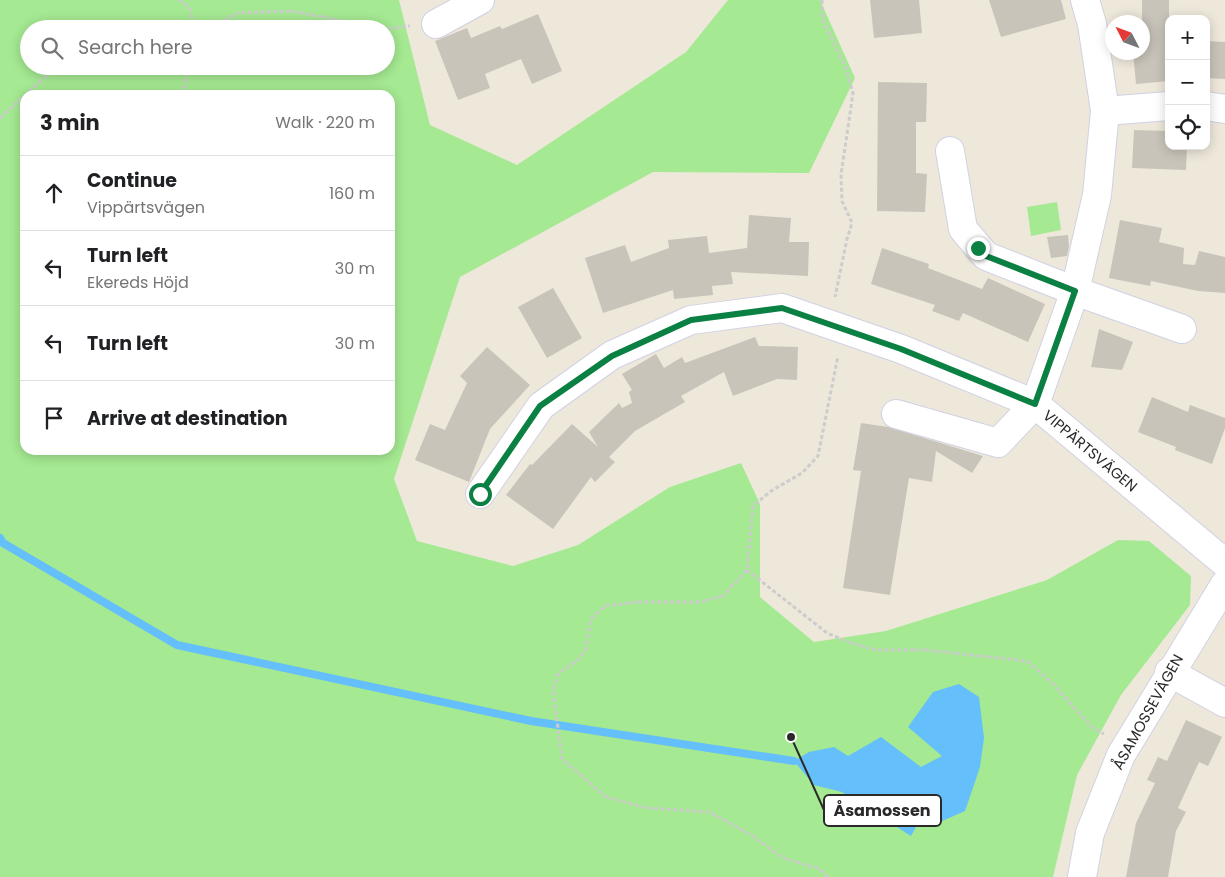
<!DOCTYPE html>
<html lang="en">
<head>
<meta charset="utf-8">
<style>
	body { margin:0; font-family:Poppins,sans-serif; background:#f6f6f6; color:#202124 }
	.controls { position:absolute; right:15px; top:15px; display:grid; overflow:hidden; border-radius:10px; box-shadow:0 2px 12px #0003 }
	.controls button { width:45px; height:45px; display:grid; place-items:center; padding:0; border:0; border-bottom:1px solid #e0e0e0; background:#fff; color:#202124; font:25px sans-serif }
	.compass { position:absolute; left:1105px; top:15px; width:45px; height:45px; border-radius:50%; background:#fff; box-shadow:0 2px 12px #0003; rotate:312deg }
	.stop { position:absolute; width:15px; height:15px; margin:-11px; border:4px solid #0b8043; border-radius:50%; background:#fff }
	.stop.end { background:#0b8043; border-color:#fff; box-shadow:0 1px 5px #0008 }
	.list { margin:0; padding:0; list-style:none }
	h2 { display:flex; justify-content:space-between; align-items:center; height:65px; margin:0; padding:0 20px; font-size:21px }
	h2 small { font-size:16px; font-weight:400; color:#757577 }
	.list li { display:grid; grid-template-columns:32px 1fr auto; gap:15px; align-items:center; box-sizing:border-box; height:75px; padding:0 20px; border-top:1px solid #e0e0e0 }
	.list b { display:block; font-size:19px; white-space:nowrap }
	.list p { margin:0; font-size:16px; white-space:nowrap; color:#757577 }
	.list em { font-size:16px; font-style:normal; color:#757577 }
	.icon { flex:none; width:28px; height:28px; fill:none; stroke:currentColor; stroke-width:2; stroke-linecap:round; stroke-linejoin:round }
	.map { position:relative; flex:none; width:1225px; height:877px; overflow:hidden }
	.search { position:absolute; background:#fff; box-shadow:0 2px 12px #0003; left:20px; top:20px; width:375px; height:55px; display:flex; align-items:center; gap:12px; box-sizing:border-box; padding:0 18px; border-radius:28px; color:#757577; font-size:19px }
	.panel { position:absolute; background:#fff; box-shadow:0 2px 12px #0003; left:20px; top:90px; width:375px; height:365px; border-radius:15px }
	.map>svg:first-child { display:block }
	.green { fill:#a5e992; fill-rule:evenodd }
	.water { fill:#64bffa }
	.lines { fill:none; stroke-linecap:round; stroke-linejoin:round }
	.stream { stroke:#64bffa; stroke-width:8 }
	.building { fill:#c9c4ba }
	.minor-casing { stroke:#d0d1e4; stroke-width:30 }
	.path { stroke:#ccc; stroke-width:3; stroke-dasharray:4 2.5; stroke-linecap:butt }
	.minor { stroke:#fff; stroke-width:28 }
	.route { stroke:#0b8043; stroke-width:6 }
	.labels { text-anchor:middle; stroke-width:4; stroke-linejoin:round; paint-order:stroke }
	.street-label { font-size:15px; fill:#2a2a2a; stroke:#fff }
	.leader { fill:none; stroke:#2a2a2a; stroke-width:2 }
	.callout-dot { fill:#2a2a2a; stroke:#fff; stroke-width:2 }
	.callout { fill:#fff; stroke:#2a2a2a; stroke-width:2 }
	.callout-label { font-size:16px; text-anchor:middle; font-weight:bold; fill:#2a2a2a }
</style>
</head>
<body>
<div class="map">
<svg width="1225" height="877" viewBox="0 0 1225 877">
	<rect width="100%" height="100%" fill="#eee8db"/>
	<!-- green -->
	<g class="green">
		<path d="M0,0H399L430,125L517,165L686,52L728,0H820L855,78L809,173L653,172L460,277L394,479L417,541L513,566L578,545L670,487L741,463L760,504V597L814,642L886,631L1047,580L1118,540L1149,541L1191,576L1190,605L1121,695L1077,775L1053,877H0ZM29,29H386V66H29ZM25,95H390V450H25Z"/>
		<polygon points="1057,202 1061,230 1031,236 1027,207"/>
	</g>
	<!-- water -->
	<polygon class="water" points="959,684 979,697 984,738 980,767 965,811 942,821 925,810 911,836 842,792 814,785 794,761 809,752 834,747 848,756 881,737 921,767 942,756 908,727 933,692"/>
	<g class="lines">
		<!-- stream -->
		<polyline class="stream" points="0,538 3,543 177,645 531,721 794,761"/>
	</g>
	<!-- building -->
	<g class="building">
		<polygon points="870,0 919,0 922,33 874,38"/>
		<polygon points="989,0 1061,0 1066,19 1001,37"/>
		<polygon points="1142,0 1169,0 1169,81 1136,84 1133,52 1142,52"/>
		<polygon points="538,14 562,71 532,84 521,59 485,74 490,88 458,100 435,41 467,28 471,38 500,26 502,29"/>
		<polygon points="1206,41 1225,42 1225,79 1206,78"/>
		<polygon points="878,82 927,83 926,122 916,122 916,173 927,174 925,212 877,211"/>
		<polygon points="1134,130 1169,131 1169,146 1187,146 1186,170 1132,168"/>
		<polygon points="749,215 791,218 789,242 809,242 808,276 731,272 733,284 712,286 713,295 674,299 673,290 603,313 585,258 625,245 631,262 669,248 668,240 707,236 709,253 747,248"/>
		<polygon points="1120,220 1162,228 1159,242 1184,248 1183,264 1195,265 1199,251 1225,257 1225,293 1198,291 1151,281 1150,286 1109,278"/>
		<polygon points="1068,235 1069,246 1067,256 1051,258 1047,237"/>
		<polygon points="882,248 929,264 928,268 982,289 988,278 1045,304 1028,342 963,313 959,321 932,311 935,305 871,284"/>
		<polygon points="553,288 582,338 547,358 518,307"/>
		<polygon points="1099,329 1133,342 1122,370 1091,367"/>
		<polygon points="755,337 759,346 798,347 797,380 777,379 733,396 724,372 681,396 685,402 635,431 609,457 615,462 595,482 591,477 553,529 506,495 530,464 532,465 572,424 598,447 589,432 619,403 622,408 632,403 629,392 632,390 622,374 656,354 664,368 682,357 685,363"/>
		<polygon points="487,347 530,385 490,429 469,482 415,460 430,424 445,430 467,383 460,376"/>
		<polygon points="1152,397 1188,412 1190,405 1225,418 1225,428 1212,464 1175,450 1176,447 1138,432"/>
		<polygon points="861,423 888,427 983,456 972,473 936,451 932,482 909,478 890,595 843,588 861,471 853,470"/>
		<polygon points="1186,720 1222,737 1208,766 1199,762 1178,808 1186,812 1176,831 1168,877 1126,877 1136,823 1155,783 1147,780 1158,757 1167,761"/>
	</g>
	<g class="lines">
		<defs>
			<g id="minor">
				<polyline points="436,24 480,0"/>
				<polyline points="1206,106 1225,109"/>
				<polyline points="1105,111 1169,106"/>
				<polyline points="950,151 963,229 986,256 1075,291 1182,329"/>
				<polyline points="896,414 998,443 1035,404 1075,291 1097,195 1105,111 1092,24 1085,0"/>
				<polyline points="480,494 541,406 612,355 691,320 782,308 901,349 1035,404 1225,563"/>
				<polyline points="1169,672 1225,703"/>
				<polyline points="1082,877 1090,833 1121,755 1225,584"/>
			</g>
		</defs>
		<!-- minor casing -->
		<use href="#minor" class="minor-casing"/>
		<!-- path -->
		<g class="path">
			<polyline points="179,0 189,7 195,29"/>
			<polyline points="822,0 822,18 846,69 853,93 841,175 842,201 852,223 847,239 835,297"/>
			<polyline points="206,29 238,13 292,11 385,29 410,26"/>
			<polyline points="182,95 189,66"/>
			<polyline points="0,118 48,74 75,66"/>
			<polyline points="747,570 827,633 851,643 876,650 925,650 1027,661 1049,680 1093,728 1104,734"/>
			<polyline points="828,877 820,869 783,858 748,833 709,812 647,808 606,797 562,759 553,689 559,673 578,660 586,649 590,620 604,606 637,602 699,602 723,596 747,570 753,506 771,491 802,473 818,456 838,356"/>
		</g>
		<!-- minor -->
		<use href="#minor" class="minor"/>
	</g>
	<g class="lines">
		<!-- route -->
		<polyline class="route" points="480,494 540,406 612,356 691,320 782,308 901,349 1035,404 1075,291 986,256 978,248"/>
	</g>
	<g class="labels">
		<!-- street labels -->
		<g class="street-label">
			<text transform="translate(1090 451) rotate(40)" y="5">VIPPÄRTSVÄGEN</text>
			<text transform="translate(1148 712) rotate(-61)" y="5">ÅSAMOSSEVÄGEN</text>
		</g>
	</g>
	<!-- callouts -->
	<path class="leader" d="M791 737L824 810"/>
	<circle class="callout-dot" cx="791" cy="737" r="5"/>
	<rect class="callout" x="824" y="795" width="117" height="31" rx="5"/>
	<g class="callout-label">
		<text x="882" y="816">Åsamossen</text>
	</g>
</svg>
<div class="controls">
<button>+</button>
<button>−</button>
<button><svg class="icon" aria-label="locate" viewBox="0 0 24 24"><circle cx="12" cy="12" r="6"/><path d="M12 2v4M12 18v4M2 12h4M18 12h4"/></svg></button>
</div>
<svg class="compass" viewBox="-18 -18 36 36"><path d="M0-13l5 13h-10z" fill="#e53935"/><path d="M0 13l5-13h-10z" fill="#757577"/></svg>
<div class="stop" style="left:480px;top:494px"></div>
<div class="stop end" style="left:978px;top:248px"></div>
<div class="search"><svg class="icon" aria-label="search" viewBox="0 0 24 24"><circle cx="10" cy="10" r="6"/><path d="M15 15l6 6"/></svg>Search here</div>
<section class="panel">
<h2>3 min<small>Walk · 220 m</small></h2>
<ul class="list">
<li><svg class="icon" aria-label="ahead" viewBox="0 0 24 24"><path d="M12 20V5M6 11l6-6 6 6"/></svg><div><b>Continue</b><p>Vippärtsvägen</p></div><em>160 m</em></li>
<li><svg class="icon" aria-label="left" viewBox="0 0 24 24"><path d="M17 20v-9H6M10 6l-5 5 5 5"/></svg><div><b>Turn left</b><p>Ekereds Höjd</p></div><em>30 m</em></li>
<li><svg class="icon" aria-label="left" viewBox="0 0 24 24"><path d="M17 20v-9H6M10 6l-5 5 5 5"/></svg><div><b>Turn left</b></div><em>30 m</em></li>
<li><svg class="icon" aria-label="arrive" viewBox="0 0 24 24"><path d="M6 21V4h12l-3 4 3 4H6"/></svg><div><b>Arrive at destination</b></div></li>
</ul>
</section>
</div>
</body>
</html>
